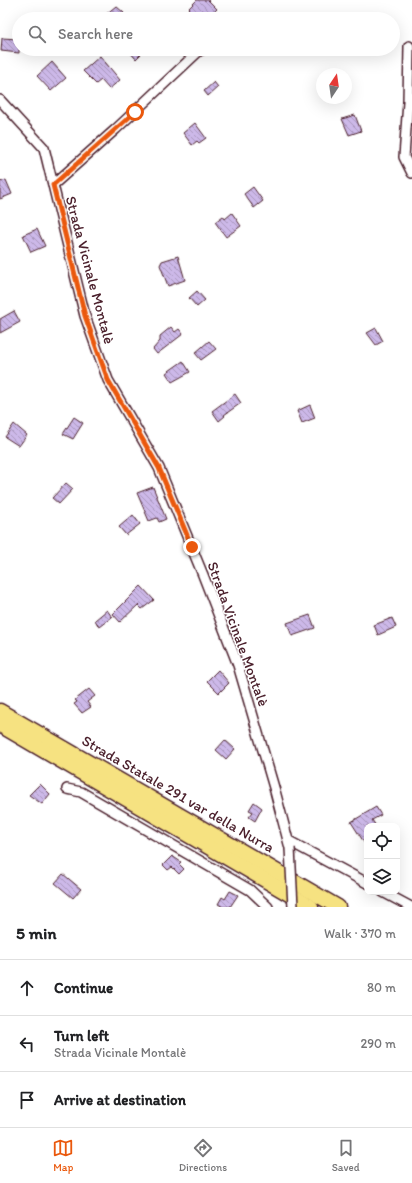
<!DOCTYPE html>
<html lang="en">
<head>
<meta charset="utf-8">
<style>
	body { margin:0; font-family:Itim,sans-serif; background:#f2f2f2; color:#202124 }
	.controls { position:absolute; right:12px; bottom:12px; display:grid; overflow:hidden; border-radius:8px; box-shadow:0 4px 16px #0002 }
	.controls button { width:36px; height:36px; display:grid; place-items:center; padding:0; border:0; border-bottom:1px solid #e0e0e0; background:#fff; color:#202124; font:20px sans-serif }
	.compass { position:absolute; left:316px; top:68px; width:36px; height:36px; border-radius:50%; background:#fff; box-shadow:0 4px 16px #0002; rotate:13deg }
	.stop { position:absolute; width:12px; height:12px; margin:-9px; border:3px solid #ea580c; border-radius:50%; background:#fff }
	.stop.end { background:#ea580c; border-color:#fff; box-shadow:0 1px 4px #0008 }
	.list { margin:0; padding:0; list-style:none }
	h2 { display:flex; justify-content:space-between; align-items:center; height:52px; margin:0; padding:0 16px; font-size:17px }
	h2 small { font-size:13px; font-weight:400; color:#757577 }
	.list li { display:grid; grid-template-columns:26px 1fr auto; gap:12px; align-items:center; box-sizing:border-box; height:56px; padding:0 16px; border-top:1px solid #e0e0e0 }
	.list b { display:block; font-size:15px; white-space:nowrap }
	.list p { margin:0; font-size:13px; white-space:nowrap; color:#757577 }
	.list em { font-size:13px; font-style:normal; color:#757577 }
	.icon { flex:none; width:22px; height:22px; fill:none; stroke:currentColor; stroke-width:2; stroke-linecap:round; stroke-linejoin:round }
	.map { position:relative; flex:none; width:412px; height:907px; overflow:hidden }
	.search { position:absolute; background:#fff; box-shadow:0 4px 16px #0002; left:12px; right:12px; top:12px; height:44px; display:flex; align-items:center; gap:10px; box-sizing:border-box; padding:0 14px; border-radius:22px; color:#757577; font-size:15px }
	.sheet { height:220px; background:#fff }
	nav { display:flex; justify-content:space-around; align-items:center; box-sizing:border-box; height:56px; border-top:1px solid #e0e0e0; background:#fff; font-size:11px; color:#757577 }
	nav a { display:grid; justify-items:center; gap:2px }
	nav .on { color:#ea580c }
	.map>svg:first-child { display:block }
	.building { fill:url(#building-back-hatch); stroke:#4a1f2b }
	.lines { fill:none; stroke-linecap:round; stroke-linejoin:round }
	.minor-casing { stroke:#4a1f2b; stroke-width:12 }
	.trunk-casing { stroke:#4a1f2b; stroke-width:17 }
	.minor { stroke:#fff; stroke-width:9 }
	.trunk { stroke:#f6e281; stroke-width:14 }
	.minor-bridge-casing { stroke:#4a1f2b; stroke-width:12; stroke-linecap:butt }
	.minor-bridge { stroke:#fff; stroke-width:9 }
	.route { stroke:#ea580c; stroke-width:5 }
	.labels { text-anchor:middle; stroke-width:3; stroke-linejoin:round; paint-order:stroke }
	.street-label { font-size:15px; fill:#4a1f2b; stroke:#fff }
</style>
</head>
<body>
<div class="map">
<svg width="412" height="907" viewBox="0 0 412 907">
	<defs>
		<pattern id="building-back-hatch" width="6" height="6" patternUnits="userSpaceOnUse"><rect width="6" height="6" fill="#cdb9e9"/><path d="M-1 5l2 2M0 0l6 6M5-1l2 2" fill="none" stroke="#a896bd"/></pattern>
	</defs>
	<rect width="100%" height="100%" fill="#fff"/>
	<filter id="ink" filterUnits="userSpaceOnUse"><feTurbulence type="fractalNoise" baseFrequency=".025" numOctaves="2"/><feDisplacementMap in="SourceGraphic" scale="8" xChannelSelector="R" yChannelSelector="G"/><feConvolveMatrix kernelMatrix="1 2 1 2 8 2 1 2 1" color-interpolation-filters="sRGB"/></filter>
	<g filter="url(#ink)">
		<!-- building -->
		<g class="building">
			<polygon points="197,0 208,0 217,9 207,19 198,19 188,9"/>
			<polygon points="116,6 124,13 116,19 100,19"/>
			<polygon points="2,38 19,39 19,53 1,51"/>
			<polygon points="127,49 146,49 136,59"/>
			<polygon points="100,56 120,80 109,89 101,80 96,84 83,71"/>
			<polygon points="52,62 66,78 51,91 37,76"/>
			<polygon points="214,82 218,87 208,96 204,91"/>
			<polygon points="355,115 361,131 349,135 342,119"/>
			<polygon points="195,123 206,138 199,143 197,141 192,145 183,133"/>
			<polygon points="6,180 12,194 0,199 0,182"/>
			<polygon points="253,187 263,201 254,208 244,194"/>
			<polygon points="232,213 241,226 226,237 215,222 223,216 225,219"/>
			<polygon points="37,229 45,246 31,252 23,235"/>
			<polygon points="178,256 185,280 168,286 160,265 162,261"/>
			<polygon points="197,291 205,300 197,307 189,298"/>
			<polygon points="14,311 20,322 0,333 0,319"/>
			<polygon points="171,327 175,332 179,329 183,334 157,354 153,349 160,341 160,336"/>
			<polygon points="376,328 383,341 376,345 367,333"/>
			<polygon points="209,341 216,349 201,360 195,353"/>
			<polygon points="183,361 190,372 172,382 166,373"/>
			<polygon points="235,394 241,403 224,415 225,416 219,421 212,411"/>
			<polygon points="310,405 315,418 302,423 297,411"/>
			<polygon points="74,417 83,423 73,439 63,434"/>
			<polygon points="14,424 27,435 19,446 5,437"/>
			<polygon points="66,483 73,489 59,504 52,498"/>
			<polygon points="153,487 166,519 159,522 157,518 149,521 137,493"/>
			<polygon points="133,515 140,524 126,535 119,527"/>
			<polygon points="141,586 154,600 142,609 138,605 120,622 113,614"/>
			<polygon points="107,610 112,617 99,627 95,620"/>
			<polygon points="310,615 315,628 292,636 287,623"/>
			<polygon points="392,618 396,627 378,635 374,625"/>
			<polygon points="218,670 229,683 219,693 207,681"/>
			<polygon points="89,689 95,696 87,702 91,707 82,713 74,704 77,702 75,700"/>
			<polygon points="225,740 235,749 226,759 216,750"/>
			<polygon points="40,784 50,794 42,804 29,795"/>
			<polygon points="254,802 262,808 255,821 249,817 253,812 249,810"/>
			<polygon points="376,807 381,815 372,820 376,826 367,826 367,847 351,822"/>
			<polygon points="172,856 181,862 179,864 184,869 179,874 172,867 168,870 163,865"/>
			<polygon points="63,874 81,889 73,898 55,883"/>
			<polygon points="230,891 238,895 230,907 223,907 218,904 222,897 225,899"/>
		</g>
		<g class="lines">
			<defs>
				<g id="minor">
					<polyline points="409,46 408,102 404,157 412,173"/>
					<polyline points="0,100 44,148 85,316 108,380 159,468 203,575 238,665 275,791 290,848"/>
					<polyline points="53,185 116,129 199,51 204,49"/>
					<polyline points="67,789 81,792 250,890 268,907"/>
					<polyline points="289,841 367,883"/>
					<polyline points="383,892 411,907"/>
				</g>
				<g id="trunk">
					<polyline points="0,711 338,907"/>
					<polyline points="0,725 311,907"/>
				</g>
			</defs>
			<!-- minor casing -->
			<use href="#minor" class="minor-casing"/>
			<!-- trunk casing -->
			<use href="#trunk" class="trunk-casing"/>
			<!-- minor -->
			<use href="#minor" class="minor"/>
			<!-- trunk -->
			<use href="#trunk" class="trunk"/>
			<defs>
				<polyline id="minor-bridge" points="290,848 293,907"/>
			</defs>
			<!-- minor-bridge casing -->
			<use href="#minor-bridge" class="minor-bridge-casing"/>
			<!-- minor-bridge -->
			<use href="#minor-bridge" class="minor-bridge"/>
		</g>
	</g>
	<g class="lines" filter="url(#ink)">
		<!-- route -->
		<polyline class="route" points="135,112 53,185 85,316 108,380 159,468 192,547"/>
	</g>
	<g class="labels">
		<!-- street labels -->
		<g class="street-label">
			<text transform="translate(90 270) rotate(75)" y="5">Strada Vicinale Montalè</text>
			<text transform="translate(238 634) rotate(70)" y="5">Strada Vicinale Montalè</text>
			<text transform="translate(178 794) rotate(30)" y="5">Strada Statale 291 var della Nurra</text>
		</g>
	</g>
</svg>
<div class="controls">
<button><svg class="icon" aria-label="locate" viewBox="0 0 24 24"><circle cx="12" cy="12" r="6"/><path d="M12 2v4M12 18v4M2 12h4M18 12h4"/></svg></button>
<button><svg class="icon" aria-label="layers" viewBox="0 0 24 24"><path d="M12 4l9 5-9 5-9-5zM3 14l9 5 9-5"/></svg></button>
</div>
<svg class="compass" viewBox="-18 -18 36 36"><path d="M0-13l5 13h-10z" fill="#e53935"/><path d="M0 13l5-13h-10z" fill="#757577"/></svg>
<div class="stop" style="left:135px;top:112px"></div>
<div class="stop end" style="left:192px;top:547px"></div>
<div class="search"><svg class="icon" aria-label="search" viewBox="0 0 24 24"><circle cx="10" cy="10" r="6"/><path d="M15 15l6 6"/></svg>Search here</div>
</div>
<section class="sheet">
<h2>5 min<small>Walk · 370 m</small></h2>
<ul class="list">
<li><svg class="icon" aria-label="ahead" viewBox="0 0 24 24"><path d="M12 20V5M6 11l6-6 6 6"/></svg><div><b>Continue</b></div><em>80 m</em></li>
<li><svg class="icon" aria-label="left" viewBox="0 0 24 24"><path d="M17 20v-9H6M10 6l-5 5 5 5"/></svg><div><b>Turn left</b><p>Strada Vicinale Montalè</p></div><em>290 m</em></li>
<li><svg class="icon" aria-label="arrive" viewBox="0 0 24 24"><path d="M6 21V4h12l-3 4 3 4H6"/></svg><div><b>Arrive at destination</b></div></li>
</ul>
</section>
<nav>
<a class="on"><svg class="icon" aria-label="map" viewBox="0 0 24 24"><path d="M3 6l6-2 6 2 6-2v14l-6 2-6-2-6 2zM9 4v14M15 6v14"/></svg>Map</a>
<a><svg class="icon" aria-label="directions" viewBox="0 0 24 24"><path d="M12 3l9 9-9 9-9-9zM9 14v-3h6M13 9l2 2-2 2"/></svg>Directions</a>
<a><svg class="icon" aria-label="saved" viewBox="0 0 24 24"><path d="M7 4h10v16l-5-4-5 4z"/></svg>Saved</a>
</nav>
</body>
</html>
